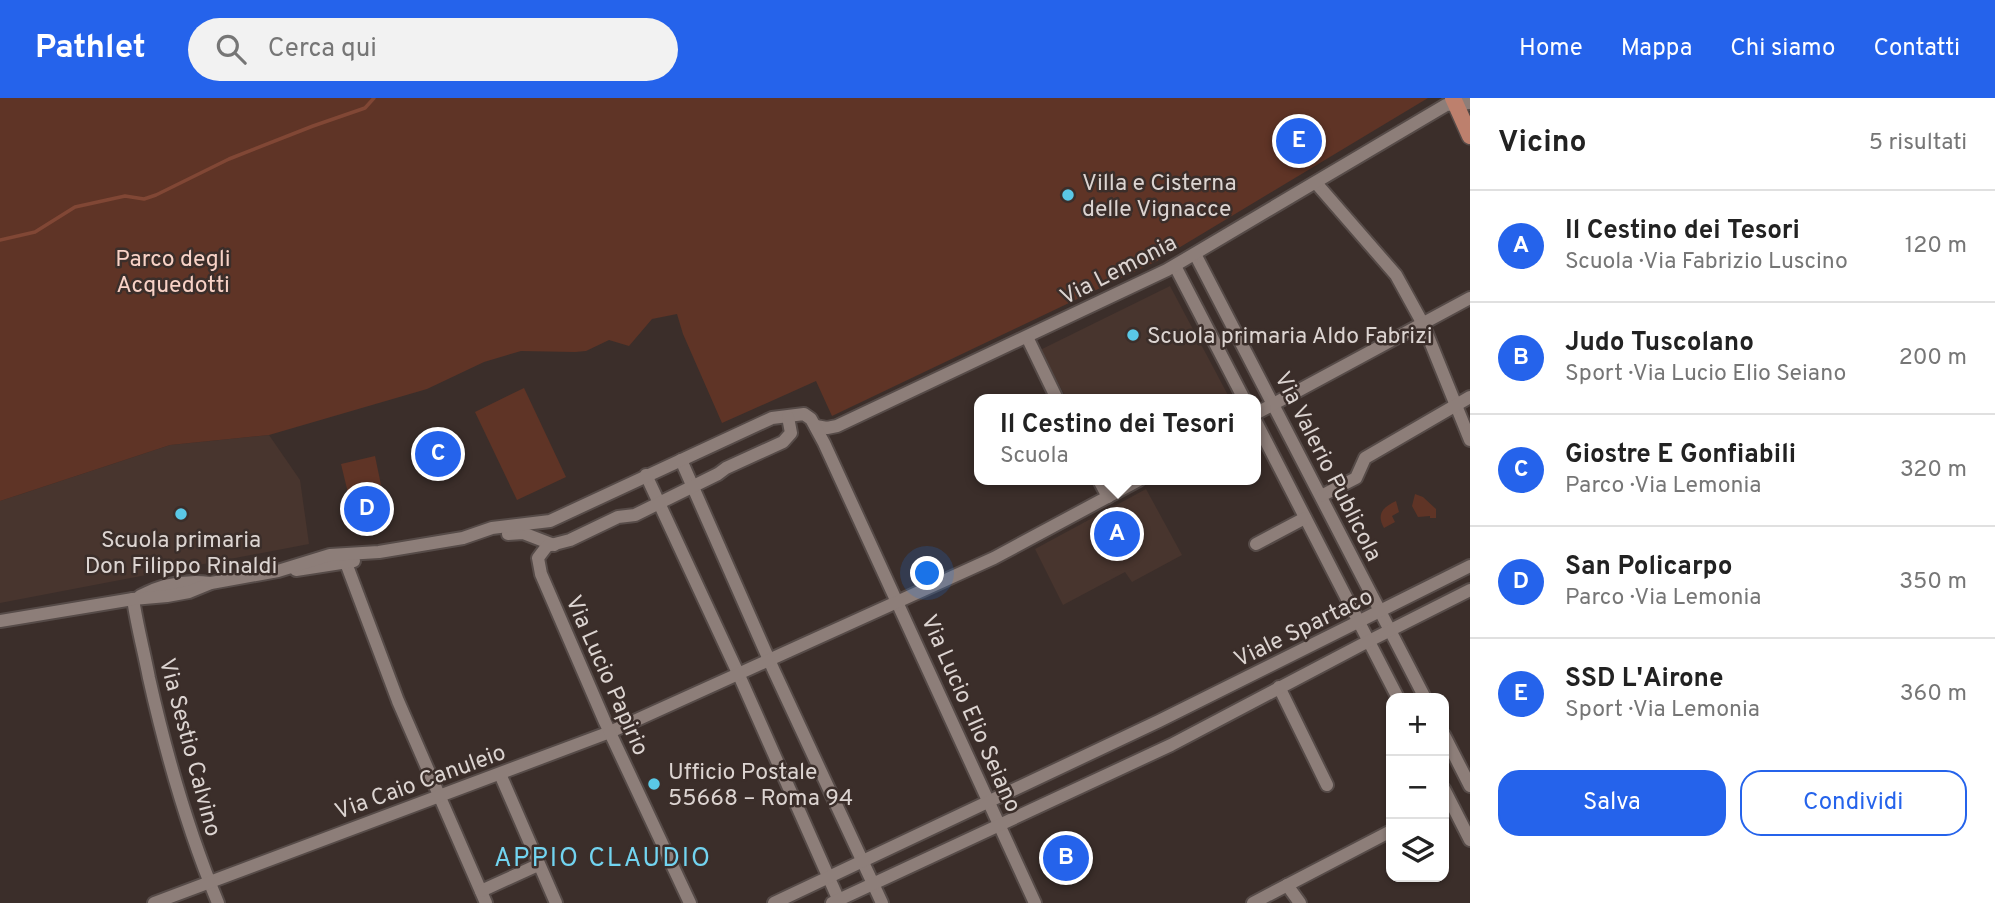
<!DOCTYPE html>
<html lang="it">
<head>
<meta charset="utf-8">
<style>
	body { margin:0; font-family:Overpass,sans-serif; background:#f2f2f2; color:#222 }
	.controls { position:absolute; right:21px; bottom:21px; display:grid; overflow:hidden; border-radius:14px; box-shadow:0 2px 5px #0004 }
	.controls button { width:63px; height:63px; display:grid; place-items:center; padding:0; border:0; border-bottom:2px solid #e0e0e0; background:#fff; color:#222; font:35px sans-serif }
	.you { position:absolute; left:928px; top:476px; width:24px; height:24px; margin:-18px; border:5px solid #fff; border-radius:50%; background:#1a73e8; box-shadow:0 0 0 10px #1a73e833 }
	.badge { display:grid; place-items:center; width:46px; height:46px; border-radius:50%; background:#2563eb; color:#fff; font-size:23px; font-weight:700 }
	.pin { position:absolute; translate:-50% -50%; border:4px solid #fff; box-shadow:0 2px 7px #0006 }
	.popup { position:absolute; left:974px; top:296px; width:287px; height:91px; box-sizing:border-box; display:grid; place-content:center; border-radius:14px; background:#fff; filter:drop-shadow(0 2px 5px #0005); font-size:23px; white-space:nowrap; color:#767676 }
	.popup b { font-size:26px; color:#222 }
	.popup::after { content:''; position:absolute; left:50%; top:100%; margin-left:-14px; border:14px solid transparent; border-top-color:#fff }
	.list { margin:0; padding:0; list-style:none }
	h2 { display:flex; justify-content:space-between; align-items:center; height:91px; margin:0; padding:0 28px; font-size:30px }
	h2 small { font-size:23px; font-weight:400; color:#767676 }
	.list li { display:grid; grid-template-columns:46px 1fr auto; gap:21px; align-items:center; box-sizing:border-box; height:112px; padding:0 28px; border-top:2px solid #e0e0e0 }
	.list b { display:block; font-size:26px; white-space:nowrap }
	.list p { margin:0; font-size:23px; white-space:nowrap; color:#767676 }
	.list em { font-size:23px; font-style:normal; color:#767676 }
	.actions { display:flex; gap:14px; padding:21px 28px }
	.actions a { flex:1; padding:16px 0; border:2px solid #2563eb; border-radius:21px; text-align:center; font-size:24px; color:#2563eb }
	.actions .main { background:#2563eb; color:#fff }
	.icon { flex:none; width:38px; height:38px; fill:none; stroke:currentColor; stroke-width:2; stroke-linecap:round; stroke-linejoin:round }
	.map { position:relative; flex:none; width:1470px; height:805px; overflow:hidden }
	header { display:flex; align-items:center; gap:42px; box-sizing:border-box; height:98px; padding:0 35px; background:#2563eb; color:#fff }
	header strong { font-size:33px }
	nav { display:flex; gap:38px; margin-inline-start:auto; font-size:24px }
	.search { width:490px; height:63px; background:#f2f2f2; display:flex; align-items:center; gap:18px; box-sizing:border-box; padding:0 24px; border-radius:38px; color:#767676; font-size:26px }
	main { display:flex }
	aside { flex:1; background:#fff }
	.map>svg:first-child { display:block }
	.built { fill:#48352e }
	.green { fill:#5f3426 }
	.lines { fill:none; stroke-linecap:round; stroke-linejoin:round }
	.stream { stroke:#814735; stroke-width:3.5 }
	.minor-casing { stroke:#564b48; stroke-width:16 }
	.major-casing { stroke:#564b48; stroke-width:19 }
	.minor { stroke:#8d7e79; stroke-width:12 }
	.major { stroke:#bd806d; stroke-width:16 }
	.poi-dot { fill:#5ac8e6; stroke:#3b2e2a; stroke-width:2.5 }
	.labels { text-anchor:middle; stroke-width:5; stroke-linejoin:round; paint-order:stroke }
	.poi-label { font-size:23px; fill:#dcd4d1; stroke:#3b2e2a; text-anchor:start }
	.park-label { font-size:23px; fill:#f8d2c6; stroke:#3b2e2a }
	.street-label { font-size:23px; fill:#dcd4d1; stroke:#3b2e2a }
	.quarter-label { font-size:26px; letter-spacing:2px; fill:#72d4f0; stroke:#3b2e2a }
</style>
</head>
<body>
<header>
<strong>Pathlet</strong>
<div class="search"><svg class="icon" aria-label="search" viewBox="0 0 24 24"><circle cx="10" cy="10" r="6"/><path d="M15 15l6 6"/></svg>Cerca qui</div>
<nav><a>Home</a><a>Mappa</a><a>Chi siamo</a><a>Contatti</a></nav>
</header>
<main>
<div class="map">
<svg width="1470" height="805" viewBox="0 0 1470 805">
	<rect width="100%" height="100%" fill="#3b2e2a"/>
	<!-- built -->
	<g class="built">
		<polygon points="1170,188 1230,301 1067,301 1040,252"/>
		<polygon points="269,337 300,382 309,446 0,505 0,403 170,347"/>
		<polygon points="1146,391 1182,457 1132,484 1125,474 1063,507 1035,451"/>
	</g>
	<!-- green -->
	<g class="green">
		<polygon points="0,0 1428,0 1157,163 832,318 816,283 722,325 683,236 677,216 652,221 629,248 609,242 586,253 575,254 521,253 484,264 427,291 269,337 170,347 0,403"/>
		<polygon points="524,290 566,379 517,402 475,314"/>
		<polygon points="454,340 460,363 422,371 417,350"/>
		<polygon points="375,358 381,387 348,395 341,366"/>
		<polygon points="1415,396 1423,399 1436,411 1436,420 1430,420 1430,418 1418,419 1412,408"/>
		<polygon points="380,398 384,418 353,425 349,404"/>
		<path d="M1396,403L1399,414L1392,418L1395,424L1384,430C1376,416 1383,409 1396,403Z"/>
	</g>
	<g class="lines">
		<!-- stream -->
		<polyline class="stream" points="0,142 35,134 75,109 125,98 144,101 156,97 229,61 313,28 365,10 374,0"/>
		<defs>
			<g id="minor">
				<polyline points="1316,85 1396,177 1423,226 1470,342"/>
				<polyline points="1195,156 1425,600"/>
				<polyline points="1175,168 1244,301"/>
				<polyline points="1027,239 1057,301"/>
				<polyline points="1255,316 1470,200"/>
				<polyline points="1255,322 1398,600"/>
				<polyline points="816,328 827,330 837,328 1167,172 1446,7 1470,5"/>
				<polyline points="681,362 774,573 882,805"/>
				<polyline points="646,377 738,575 840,805"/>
				<polyline points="1099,382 1108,399"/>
				<polyline points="1321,398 1356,380 1365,360 1470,299"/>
				<polyline points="508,436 523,435 554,447"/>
				<polyline points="1256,446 1305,420"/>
				<polyline points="346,465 398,603 486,805"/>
				<polyline points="296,472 354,463"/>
				<path d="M140,498C163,486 185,482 210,485"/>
				<path d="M133,501C137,528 144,554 149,580C166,656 188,733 218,805"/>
				<polyline points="0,523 133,501 167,498 189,494 211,485 278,473 330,457 379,454 463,440 492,430 550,423 772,320 804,316 811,321 824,345 1035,805"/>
				<polyline points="1279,589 1327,687"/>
				<polyline points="1444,637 1470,688"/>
				<polyline points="500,676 556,805"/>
				<polyline points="1444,691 1470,742"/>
				<polyline points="1287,787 1300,805"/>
				<polyline points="481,793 538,767"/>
				<polyline points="154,805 610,634 994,460 1139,382"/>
				<polyline points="690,805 605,624 541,476 538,460 547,448 570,442 618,419 635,417 718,376 726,370 783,344 791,335 788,319"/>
				<polyline points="774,805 1159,623 1470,468"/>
				<polyline points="832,805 1171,647 1361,547 1470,492"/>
				<polyline points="1253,805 1391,733"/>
			</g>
			<polyline id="major" points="1453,0 1470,38"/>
		</defs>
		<!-- minor casing -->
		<use href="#minor" class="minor-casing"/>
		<!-- major casing -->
		<use href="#major" class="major-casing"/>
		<!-- minor -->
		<use href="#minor" class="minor"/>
		<!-- major -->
		<use href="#major" class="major"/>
	</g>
	<!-- markers -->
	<g class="poi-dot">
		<circle cx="1068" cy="97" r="7"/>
		<circle cx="1133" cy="237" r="7"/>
		<circle cx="181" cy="416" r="7"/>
		<circle cx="654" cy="686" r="7"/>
	</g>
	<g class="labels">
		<!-- poi labels -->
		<g class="poi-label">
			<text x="1082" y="92">Villa e Cisterna<tspan x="1082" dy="26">delle Vignacce</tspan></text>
			<text x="1147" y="245">Scuola primaria Aldo Fabrizi</text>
			<text x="181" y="449" text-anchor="middle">Scuola primaria<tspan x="181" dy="26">Don Filippo Rinaldi</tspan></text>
			<text x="668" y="681">Ufficio Postale<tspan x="668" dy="26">55668 – Roma 94</tspan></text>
		</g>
		<!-- park labels -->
		<g class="park-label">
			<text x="173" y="168">Parco degli<tspan x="173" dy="26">Acquedotti</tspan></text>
		</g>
		<!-- street labels -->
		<g class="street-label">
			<text transform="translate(1118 171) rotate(-27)" y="8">Via Lemonia</text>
			<text transform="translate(1329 368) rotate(63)" y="8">Via Valerio Publicola</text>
			<text transform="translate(1303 529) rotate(-26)" y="8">Viale Spartaco</text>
			<text transform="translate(608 577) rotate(66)" y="8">Via Lucio Papirio</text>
			<text transform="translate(972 615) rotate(66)" y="8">Via Lucio Elio Seiano</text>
			<text transform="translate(191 649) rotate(75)" y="8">Via Sestio Calvino</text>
			<text transform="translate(420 683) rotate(-20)" y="8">Via Caio Canuleio</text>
		</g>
		<!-- quarter labels -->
		<g class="quarter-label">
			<text x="603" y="768">APPIO CLAUDIO</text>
		</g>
	</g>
</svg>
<div class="controls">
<button>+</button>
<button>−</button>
<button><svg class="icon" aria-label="layers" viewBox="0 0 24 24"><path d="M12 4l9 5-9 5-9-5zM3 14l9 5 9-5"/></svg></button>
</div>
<div class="you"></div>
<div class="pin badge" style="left:1117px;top:436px">A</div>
<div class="popup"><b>Il Cestino dei Tesori</b>Scuola</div>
<div class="pin badge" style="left:1066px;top:760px">B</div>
<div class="pin badge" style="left:438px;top:356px">C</div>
<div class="pin badge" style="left:367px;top:411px">D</div>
<div class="pin badge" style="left:1299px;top:43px">E</div>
</div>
<aside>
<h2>Vicino<small>5 risultati</small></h2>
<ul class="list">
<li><span class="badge">A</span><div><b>Il Cestino dei Tesori</b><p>Scuola · Via Fabrizio Luscino</p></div><em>120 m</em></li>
<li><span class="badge">B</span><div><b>Judo Tuscolano</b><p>Sport · Via Lucio Elio Seiano</p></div><em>200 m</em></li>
<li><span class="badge">C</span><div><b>Giostre E Gonfiabili</b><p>Parco · Via Lemonia</p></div><em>320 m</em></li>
<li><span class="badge">D</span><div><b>San Policarpo</b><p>Parco · Via Lemonia</p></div><em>350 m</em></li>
<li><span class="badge">E</span><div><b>SSD L'Airone</b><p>Sport · Via Lemonia</p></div><em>360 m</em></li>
</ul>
<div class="actions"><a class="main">Salva</a><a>Condividi</a></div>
</aside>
</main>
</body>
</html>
